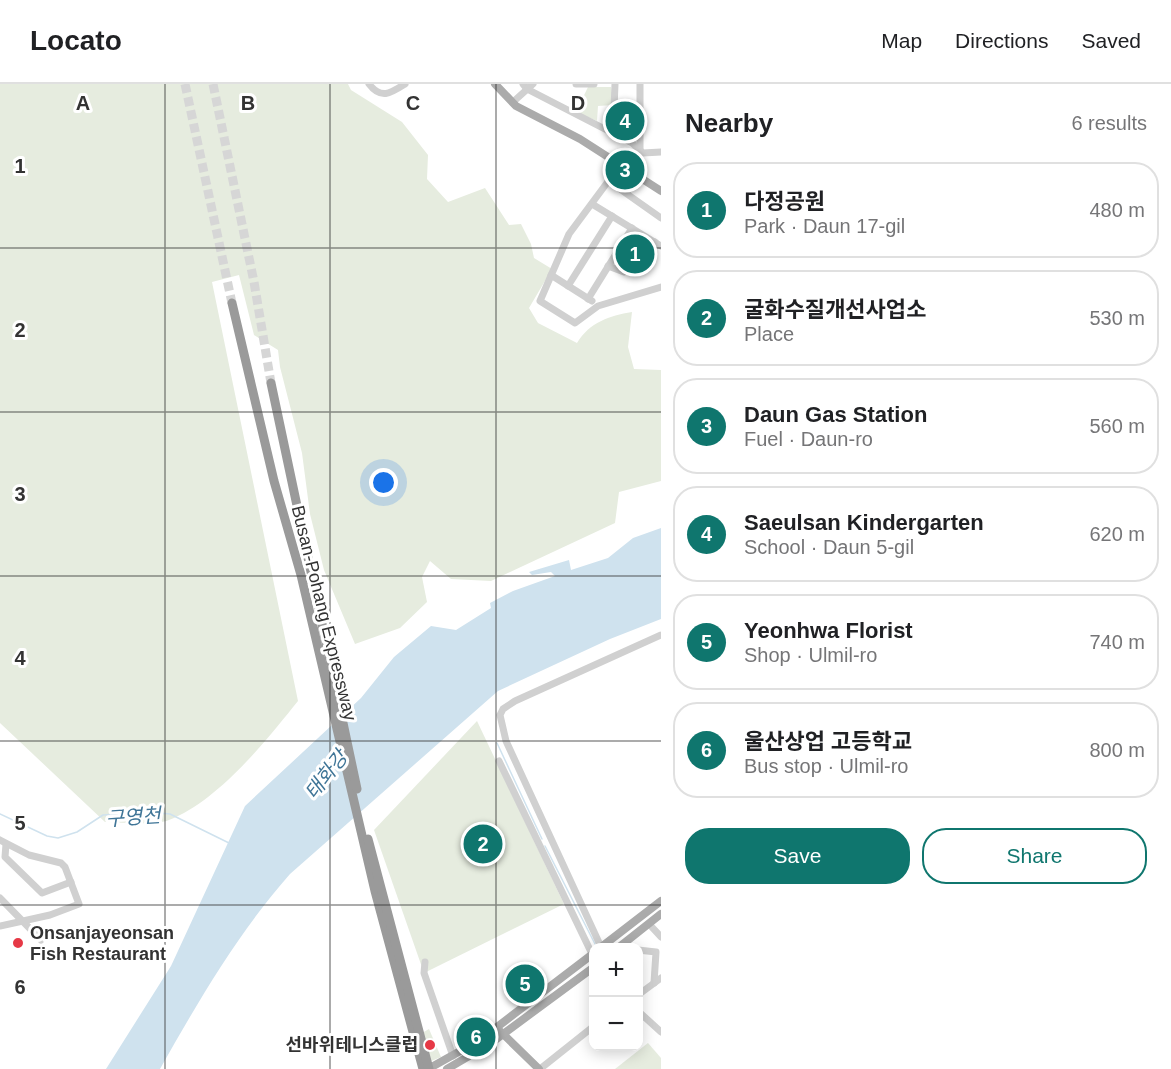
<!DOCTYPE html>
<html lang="en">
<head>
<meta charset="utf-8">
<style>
	body { margin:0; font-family:Arial,"Noto Sans KR",sans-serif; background:#f6f6f6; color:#202124 }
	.controls { position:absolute; right:18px; bottom:18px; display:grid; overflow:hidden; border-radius:12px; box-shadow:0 3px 15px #0003 }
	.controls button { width:54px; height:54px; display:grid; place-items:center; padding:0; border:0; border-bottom:2px solid #e0e0e0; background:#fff; color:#202124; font:30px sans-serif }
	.you { position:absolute; left:384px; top:399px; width:21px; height:21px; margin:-15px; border:4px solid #fff; border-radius:50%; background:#1a73e8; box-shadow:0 0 0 9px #1a73e833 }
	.badge { display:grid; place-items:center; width:39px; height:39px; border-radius:50%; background:#0f766e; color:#fff; font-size:20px; font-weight:700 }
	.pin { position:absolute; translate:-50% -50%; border:3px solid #fff; box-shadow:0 2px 6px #0006 }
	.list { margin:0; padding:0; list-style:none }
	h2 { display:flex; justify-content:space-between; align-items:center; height:78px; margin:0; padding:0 24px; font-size:26px }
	h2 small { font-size:20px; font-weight:400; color:#757577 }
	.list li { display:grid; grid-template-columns:39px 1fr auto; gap:18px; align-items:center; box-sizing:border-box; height:96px; margin:0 12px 12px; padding:0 12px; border:2px solid #e0e0e0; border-radius:24px }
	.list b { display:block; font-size:22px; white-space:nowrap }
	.list p { margin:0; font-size:20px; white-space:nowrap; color:#757577 }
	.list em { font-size:20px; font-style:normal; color:#757577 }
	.actions { display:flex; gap:12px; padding:18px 24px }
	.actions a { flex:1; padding:14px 0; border:2px solid #0f766e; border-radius:24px; text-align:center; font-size:21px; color:#0f766e }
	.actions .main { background:#0f766e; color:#fff }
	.map { position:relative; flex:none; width:661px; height:985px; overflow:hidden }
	header { display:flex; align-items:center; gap:36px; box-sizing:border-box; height:84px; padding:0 30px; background:#fff; border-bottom:2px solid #e0e0e0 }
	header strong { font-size:28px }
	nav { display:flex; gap:33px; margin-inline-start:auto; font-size:21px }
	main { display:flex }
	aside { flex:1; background:#fff }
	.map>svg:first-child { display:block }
	.green { fill:#e6ecdf }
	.water { fill:#cfe2ee }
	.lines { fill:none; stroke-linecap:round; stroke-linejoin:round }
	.stream { stroke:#cfe2ee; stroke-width:1.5 }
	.highway-tunnel { stroke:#d6d6d6; stroke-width:9; stroke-dasharray:9 4.5; stroke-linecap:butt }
	.minor { stroke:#d0d0d0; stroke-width:7 }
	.major { stroke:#ababab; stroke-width:8 }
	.highway { stroke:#9a9a9a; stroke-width:9 }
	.highway-bridge { stroke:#9a9a9a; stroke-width:9 }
	.grid { fill:none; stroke:#333; stroke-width:1.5; stroke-opacity:0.55 }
	.poi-dot { fill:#e63946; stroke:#fff; stroke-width:2 }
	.labels { text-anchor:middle; stroke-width:6; stroke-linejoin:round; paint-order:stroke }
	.street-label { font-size:18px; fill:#333; stroke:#fff }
	.poi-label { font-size:18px; font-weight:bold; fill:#333; stroke:#fff; text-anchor:start }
	.water-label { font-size:20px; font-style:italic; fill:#3f7597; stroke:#fff }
	.grid-label { font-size:20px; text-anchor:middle; font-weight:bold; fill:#333; stroke:#fff; stroke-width:6; stroke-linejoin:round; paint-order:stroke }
</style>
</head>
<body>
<header>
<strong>Locato</strong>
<nav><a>Map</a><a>Directions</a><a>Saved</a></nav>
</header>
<main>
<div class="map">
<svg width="661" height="985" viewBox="0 0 661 985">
	<rect width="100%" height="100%" fill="#fff"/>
	<!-- green -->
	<g class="green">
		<path d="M0,0H348L351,6L402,38L428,71L427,95L448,118L485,104L509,141L521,140L531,160L534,174L552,185L529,224L538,239L577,259C590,238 609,232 632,228L628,263L634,285L661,286V397L619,408L615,439L491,497L451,495L430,477L422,493L427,518L400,544L355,560L324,486L310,430L302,369L280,283L278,266L254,251L239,191L212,198L298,617C265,658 218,717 169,736C155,742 121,738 105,738L0,639Z"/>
		<polygon points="588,3 611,3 613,21 598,22 597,37 576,28"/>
		<polygon points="636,151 652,160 640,179 624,186 618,180"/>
		<polygon points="477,637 564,820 424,889 374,746"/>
		<polygon points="429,945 441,973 429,978 422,949"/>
		<polygon points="648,959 661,974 661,985 615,985"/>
	</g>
	<!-- water -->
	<path class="water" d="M661,444V535L610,555L498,607L290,790C238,849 199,916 160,985H106L171,882L245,722L361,614L394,573L431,542L456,546L491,524L490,519L513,507L555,492L551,488L532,491L529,488L569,476L571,486L608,474L633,454Z"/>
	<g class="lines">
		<!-- stream -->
		<g class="stream">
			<polyline points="497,659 542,755"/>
			<polyline points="0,730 47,752 58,754 77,748 103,731 149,728 170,730 229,759"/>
			<polyline points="545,762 595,860"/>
			<polyline points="638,933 643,936"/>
		</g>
		<!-- highway-tunnel -->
		<g class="highway-tunnel">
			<polyline points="185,0 232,219"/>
			<polyline points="213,0 254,198 271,299"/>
		</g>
		<!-- minor -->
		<g class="minor">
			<path d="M369,0C381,16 391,9 405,0"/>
			<polyline points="523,0 527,5 632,59 643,69 661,68"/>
			<polyline points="576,0 594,0"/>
			<polyline points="513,18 533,0"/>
			<polyline points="613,49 615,0"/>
			<polyline points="640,66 640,0"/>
			<polyline points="621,80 569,150 540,217 575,239 598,222 661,203"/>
			<polyline points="610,98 661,134"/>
			<polyline points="592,120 661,162"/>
			<polyline points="608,182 624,188 641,181 655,158"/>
			<polyline points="551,191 592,217"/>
			<polyline points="568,202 612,132"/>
			<polyline points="588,215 632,144"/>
			<polyline points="499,677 592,870"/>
			<polyline points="0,756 29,771 61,779 65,783 79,820 50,831 0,842"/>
			<polyline points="6,760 5,773 42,809 71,798"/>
			<polyline points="0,814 41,856"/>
			<polyline points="649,840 661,853"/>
			<polyline points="601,863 506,657 500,631 503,625 515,617 661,551"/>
			<polyline points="638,866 656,868 654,899"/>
			<polyline points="425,878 424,889 453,972"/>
			<polyline points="638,911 661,894"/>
			<polyline points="638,927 661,948"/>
			<polyline points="540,985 594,942"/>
		</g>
		<!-- major -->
		<g class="major">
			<polyline points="495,0 516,22 580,55 661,107"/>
			<polyline points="600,864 661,817"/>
			<polyline points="618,864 661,830"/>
			<polyline points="501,948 539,985"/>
			<polyline points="428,985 480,956 594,869"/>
			<polyline points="447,985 491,959 594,883"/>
		</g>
		<!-- highway -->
		<g class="highway">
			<polyline points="232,219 274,397 301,491 375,807 423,985"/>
			<polyline points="271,299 357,705"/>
		</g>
		<!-- highway-bridge -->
		<polyline class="highway-bridge" points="368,755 429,985"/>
	</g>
	<!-- grid -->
	<path class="grid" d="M165,0V985M330,0V985M496,0V985M0,164H661M0,328H661M0,492H661M0,657H661M0,821H661"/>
	<!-- markers -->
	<g class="poi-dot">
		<circle cx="18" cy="859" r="6"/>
		<circle cx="430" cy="961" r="6"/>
	</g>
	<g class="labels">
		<!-- street labels -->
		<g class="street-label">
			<text transform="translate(324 529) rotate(76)" y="6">Busan-Pohang Expressway</text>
		</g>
		<!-- poi labels -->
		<g class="poi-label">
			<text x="30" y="855">Onsanjayeonsan<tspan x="30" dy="21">Fish Restaurant</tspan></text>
			<text x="418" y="967" text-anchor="end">선바위테니스클럽</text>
		</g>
		<!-- water labels -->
		<g class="water-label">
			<text transform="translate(326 691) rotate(-52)" y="7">태화강</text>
			<text transform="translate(133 733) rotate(-4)" y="7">구영천</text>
		</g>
	</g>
	<g class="grid-label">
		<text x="83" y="26">A</text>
		<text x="248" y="26">B</text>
		<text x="413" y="26">C</text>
		<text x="578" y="26">D</text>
		<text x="20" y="89">1</text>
		<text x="20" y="253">2</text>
		<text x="20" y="417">3</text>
		<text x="20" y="581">4</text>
		<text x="20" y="746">5</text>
		<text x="20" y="910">6</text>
	</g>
</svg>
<div class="controls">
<button>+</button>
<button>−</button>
</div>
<div class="you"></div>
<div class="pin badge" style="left:635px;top:170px">1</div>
<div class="pin badge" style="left:483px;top:760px">2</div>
<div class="pin badge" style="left:625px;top:86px">3</div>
<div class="pin badge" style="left:625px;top:37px">4</div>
<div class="pin badge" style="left:525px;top:900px">5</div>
<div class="pin badge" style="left:476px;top:953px">6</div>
</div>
<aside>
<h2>Nearby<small>6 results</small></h2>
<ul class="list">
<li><span class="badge">1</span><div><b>다정공원</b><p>Park · Daun 17-gil</p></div><em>480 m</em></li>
<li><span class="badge">2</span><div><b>굴화수질개선사업소</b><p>Place</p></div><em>530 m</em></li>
<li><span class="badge">3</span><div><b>Daun Gas Station</b><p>Fuel · Daun-ro</p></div><em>560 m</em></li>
<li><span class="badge">4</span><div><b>Saeulsan Kindergarten</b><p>School · Daun 5-gil</p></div><em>620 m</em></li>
<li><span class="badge">5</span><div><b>Yeonhwa Florist</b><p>Shop · Ulmil-ro</p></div><em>740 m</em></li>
<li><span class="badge">6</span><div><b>울산상업 고등학교</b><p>Bus stop · Ulmil-ro</p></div><em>800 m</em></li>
</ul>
<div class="actions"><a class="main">Save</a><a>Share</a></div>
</aside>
</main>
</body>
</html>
